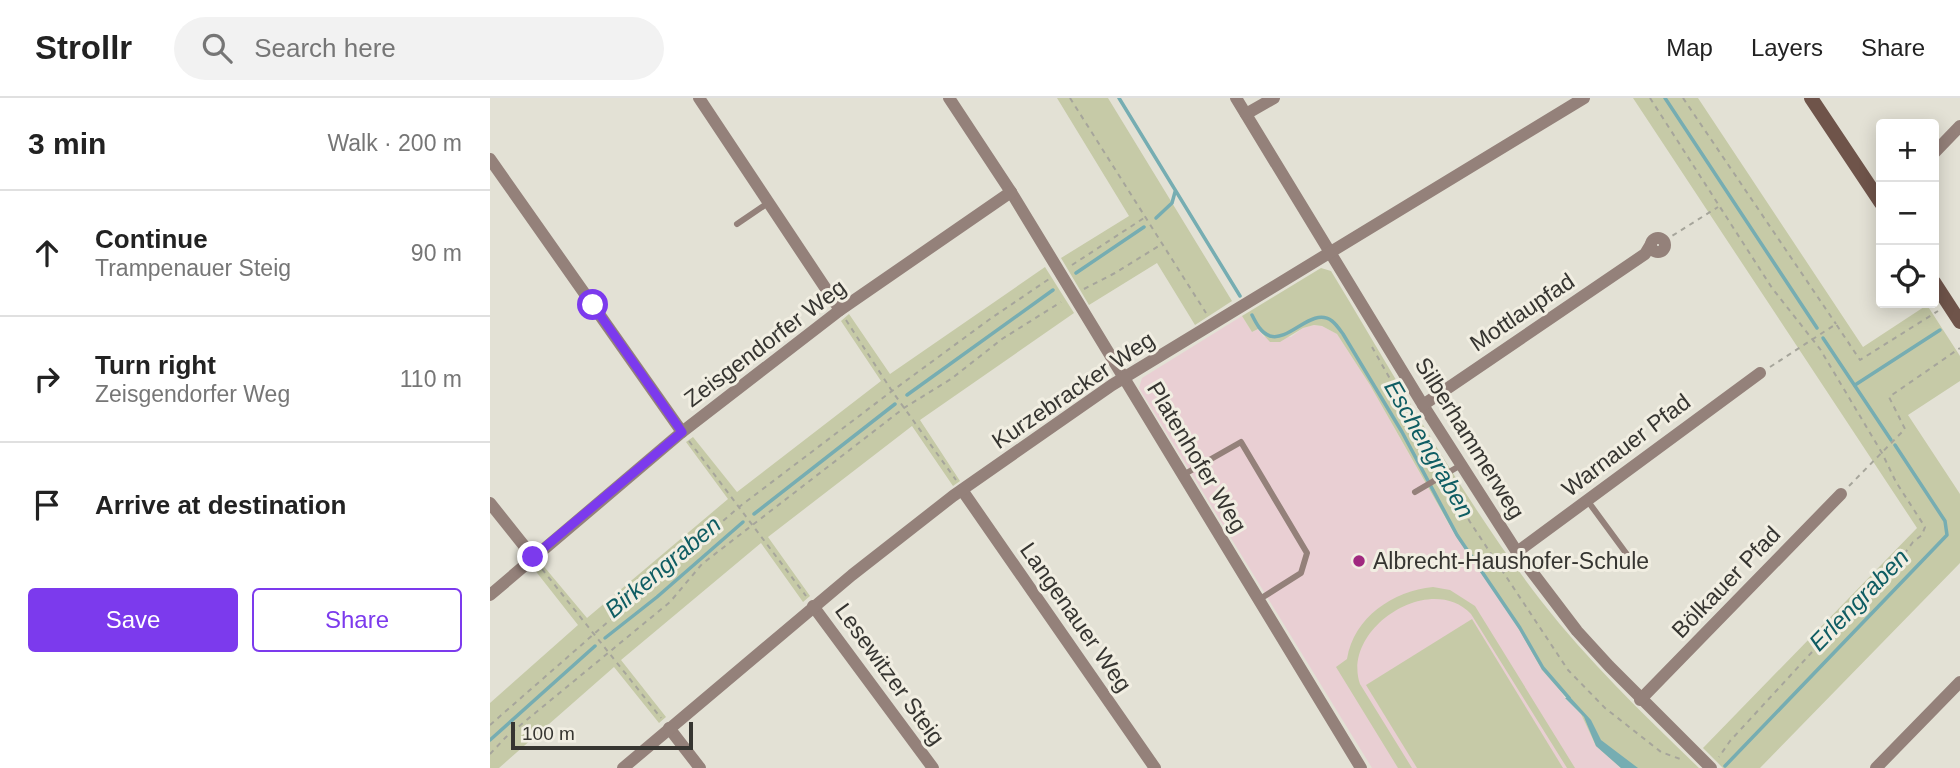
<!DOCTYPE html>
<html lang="en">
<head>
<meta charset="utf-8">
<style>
	body { margin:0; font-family:Helvetica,sans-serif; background:#f2f2f2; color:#222 }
	.controls { position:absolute; right:21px; top:21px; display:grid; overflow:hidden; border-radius:7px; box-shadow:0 4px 18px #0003 }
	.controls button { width:63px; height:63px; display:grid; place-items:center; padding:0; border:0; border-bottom:2px solid #e0e0e0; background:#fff; color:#222; font:35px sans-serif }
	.scale { position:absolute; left:21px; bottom:18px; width:182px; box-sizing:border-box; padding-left:7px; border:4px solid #363531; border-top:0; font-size:19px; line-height:24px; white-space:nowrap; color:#363531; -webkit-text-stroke:5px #f1eee2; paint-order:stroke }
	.stop { position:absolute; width:21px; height:21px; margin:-16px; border:5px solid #7c3aed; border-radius:50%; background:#fff }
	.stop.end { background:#7c3aed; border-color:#fff; box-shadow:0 2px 7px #0008 }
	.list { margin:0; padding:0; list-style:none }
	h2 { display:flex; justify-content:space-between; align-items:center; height:91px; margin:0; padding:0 28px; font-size:30px }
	h2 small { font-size:23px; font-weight:400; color:#767676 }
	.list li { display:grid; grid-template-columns:46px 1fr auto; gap:21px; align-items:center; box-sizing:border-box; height:126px; padding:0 28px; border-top:2px solid #e0e0e0 }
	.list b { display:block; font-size:26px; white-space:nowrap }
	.list p { margin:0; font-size:23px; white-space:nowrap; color:#767676 }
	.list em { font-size:23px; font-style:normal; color:#767676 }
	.actions { display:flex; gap:14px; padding:21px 28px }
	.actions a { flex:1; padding:16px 0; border:2px solid #7c3aed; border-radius:7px; text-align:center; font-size:24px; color:#7c3aed }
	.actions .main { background:#7c3aed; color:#fff }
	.icon { flex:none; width:38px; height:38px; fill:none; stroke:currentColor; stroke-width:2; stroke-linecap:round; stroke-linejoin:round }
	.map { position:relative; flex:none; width:1470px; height:670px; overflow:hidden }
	header { display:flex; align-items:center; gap:42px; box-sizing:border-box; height:98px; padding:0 35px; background:#fff; border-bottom:2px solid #e0e0e0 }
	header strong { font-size:33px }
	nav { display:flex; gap:38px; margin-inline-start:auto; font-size:24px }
	.search { width:490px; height:63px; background:#f2f2f2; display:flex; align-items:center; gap:18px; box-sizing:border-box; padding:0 24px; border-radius:38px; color:#767676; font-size:26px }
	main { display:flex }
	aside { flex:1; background:#fff }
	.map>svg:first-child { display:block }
	.education { fill:#e9cfd3 }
	.green { fill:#c6caa7 }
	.water { fill:#76adb2 }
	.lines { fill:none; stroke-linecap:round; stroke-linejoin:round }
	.stream { stroke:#76adb2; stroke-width:3.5 }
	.path { stroke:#a6a59b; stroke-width:2; stroke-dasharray:5 5; stroke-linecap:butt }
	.lane { stroke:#94817a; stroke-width:6 }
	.street { stroke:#94817a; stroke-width:12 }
	.secondary { stroke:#6f544a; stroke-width:14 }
	.route { stroke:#7c3aed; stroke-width:9 }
	.poi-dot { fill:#a0287f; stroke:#f1eee2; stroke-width:2.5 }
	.labels { text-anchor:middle; stroke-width:6; stroke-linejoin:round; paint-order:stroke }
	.street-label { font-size:23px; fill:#363531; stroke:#f1eee2 }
	.poi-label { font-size:23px; fill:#363531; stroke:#f1eee2; text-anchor:start }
	.water-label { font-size:24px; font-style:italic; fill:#0f5d63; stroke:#f1eee2 }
</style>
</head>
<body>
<header>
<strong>Strollr</strong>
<div class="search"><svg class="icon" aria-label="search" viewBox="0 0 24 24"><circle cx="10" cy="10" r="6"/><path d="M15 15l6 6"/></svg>Search here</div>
<nav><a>Map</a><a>Layers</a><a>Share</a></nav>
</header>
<main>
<aside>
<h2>3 min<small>Walk · 200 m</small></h2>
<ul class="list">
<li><svg class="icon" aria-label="ahead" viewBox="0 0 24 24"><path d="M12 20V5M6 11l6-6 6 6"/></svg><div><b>Continue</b><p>Trampenauer Steig</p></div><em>90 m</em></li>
<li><svg class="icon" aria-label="right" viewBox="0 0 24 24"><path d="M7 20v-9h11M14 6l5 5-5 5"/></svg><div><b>Turn right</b><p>Zeisgendorfer Weg</p></div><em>110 m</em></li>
<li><svg class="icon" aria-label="arrive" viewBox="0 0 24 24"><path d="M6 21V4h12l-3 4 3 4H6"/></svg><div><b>Arrive at destination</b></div></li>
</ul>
<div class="actions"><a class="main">Save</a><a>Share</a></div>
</aside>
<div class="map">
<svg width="1470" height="670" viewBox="0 0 1470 670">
	<rect width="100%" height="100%" fill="#e3e1d5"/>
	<!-- education -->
	<polygon class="education" points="752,218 762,234 768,231 774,239 801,239 813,230 824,227 832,228 847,236 880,287 958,425 1075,600 1091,616 1106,648 1131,670 882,670 649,290 652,280"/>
	<!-- green -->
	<g class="green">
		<polygon points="567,0 618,0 742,203 705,227 667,165 599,207 571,160 639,118"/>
		<polygon points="1143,0 1208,0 1373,249 1437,207 1470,258 1470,283 1418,317 1470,396 1470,465 1270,670 1233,670 1213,650 1427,430"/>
		<polygon points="555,169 584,215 430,322 470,383 463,388 422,328 278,439 320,498 313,504 271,445 131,562 176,619 169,625 124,569 9,670 0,670 0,605 88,527 44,471 51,465 97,520 238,401 196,344 203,339 247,394 391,283 351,223 359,216 400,276"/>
		<path d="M831,170L841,173C908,283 973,402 1052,504C1099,564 1154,617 1209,670H1131L1106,648L1091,616L1052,572L1023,521L967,440L880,287L847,236L832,228L824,227L813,230L790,244H780L768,231L762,234L752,218Z"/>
		<path d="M943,489L960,492L985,508L1085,670H1077L981,516C940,473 851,531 870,586L922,670H908L846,569L857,561C864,519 903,493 943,489Z"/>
		<polygon points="982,521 1073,670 927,670 876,587"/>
	</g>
	<!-- water -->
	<polygon class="water" points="1080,599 1101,622 1111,642 1148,670 1131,670 1106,648 1094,619 1075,600"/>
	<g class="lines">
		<!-- stream -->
		<g class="stream">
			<polyline points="629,0 750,198"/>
			<polyline points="1175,0 1327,230"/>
			<polyline points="666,120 682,105 685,94"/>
			<polyline points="586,175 654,129"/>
			<path d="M762,217C766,225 771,235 780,238C800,244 822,208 842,223C846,226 850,232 853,236L912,334L967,437L1030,530L1053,570L1079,600"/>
			<polyline points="1333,240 1401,342"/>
			<polyline points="1365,287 1450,232"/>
			<polyline points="417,297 563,192"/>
			<polyline points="264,416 405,306"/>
			<polyline points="115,540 167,499 253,424"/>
			<polyline points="0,642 105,548"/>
			<polyline points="1235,668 1457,437 1455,423 1405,347"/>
		</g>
		<!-- path -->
		<g class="path">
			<polyline points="580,0 716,215"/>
			<polyline points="1160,0 1282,190 1330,251 1392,355 1406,384 1435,429 1432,437 1423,444 1393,485 1346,528 1240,643 1229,659"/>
			<polyline points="1193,0 1346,226"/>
			<polyline points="1174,143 1228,109"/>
			<polyline points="582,167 654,120"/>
			<polyline points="594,191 625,175 672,146"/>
			<polyline points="356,222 402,293 466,382"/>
			<polyline points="882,249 950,369"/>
			<polyline points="1280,269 1346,226 1370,262 1448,213"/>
			<polyline points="199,343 316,498"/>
			<polyline points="959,386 980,424 1078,572 1115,610 1171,654 1193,662"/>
			<polyline points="1359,388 1415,331 1399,299 1470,250"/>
			<polyline points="52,471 171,620"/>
			<polyline points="0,627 249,409 402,293 500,221 559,181"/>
			<polyline points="0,656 16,639 180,504 212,466 414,310 461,281 512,241 571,204"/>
		</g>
		<!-- lane -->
		<g class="lane">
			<polyline points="247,126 278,105"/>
			<polyline points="693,377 751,344 817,455 811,475 770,501"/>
			<polyline points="925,394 971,367"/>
			<polyline points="1097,402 1144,466"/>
		</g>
		<!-- street -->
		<g class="street">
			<polyline points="209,0 350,212"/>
			<polyline points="459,0 521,94 871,670"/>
			<polyline points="746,0 933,307 1027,454 1087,533 1119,568 1221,670"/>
			<polyline points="756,16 784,0"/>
			<polyline points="1444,55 1470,28"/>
			<polyline points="0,61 192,334"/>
			<circle cx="1168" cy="147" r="7"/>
			<polyline points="933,307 1155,156 1161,146"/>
			<polyline points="472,392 665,670"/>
			<polyline points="0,405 43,459"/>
			<polyline points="1027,454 1270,275"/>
			<polyline points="0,497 192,334 350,212 521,94"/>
			<polyline points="323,508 443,670"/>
			<polyline points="1150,602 1351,396"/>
			<polyline points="179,630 210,670"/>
			<polyline points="133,670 362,477 463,398 622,287 1094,0"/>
			<polyline points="1386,670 1470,584"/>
		</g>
		<!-- secondary -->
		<g class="secondary">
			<polyline points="1321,0 1391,105"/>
			<polyline points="1444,184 1470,224"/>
		</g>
	</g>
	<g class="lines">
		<!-- route -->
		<polyline class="route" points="43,459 192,334 103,207"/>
	</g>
	<!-- markers -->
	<circle class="poi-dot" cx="869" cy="463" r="7"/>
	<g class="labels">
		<!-- street labels -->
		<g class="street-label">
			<text transform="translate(1032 214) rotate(-34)" y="8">Mottlaupfad</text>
			<text transform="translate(275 245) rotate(-37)" y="8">Zeisgendorfer Weg</text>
			<text transform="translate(583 292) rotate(-34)" y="8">Kurzebracker Weg</text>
			<text transform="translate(980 340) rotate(58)" y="8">Silberhammerweg</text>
			<text transform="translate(1136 347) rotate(-37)" y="8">Warnauer Pfad</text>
			<text transform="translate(707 359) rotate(59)" y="8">Platenhofer Weg</text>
			<text transform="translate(1236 484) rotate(-46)" y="8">Bölkauer Pfad</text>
			<text transform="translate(586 519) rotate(55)" y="8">Langenauer Weg</text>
			<text transform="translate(400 576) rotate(54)" y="8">Lesewitzer Steig</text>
		</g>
		<!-- poi labels -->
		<g class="poi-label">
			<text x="883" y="471">Albrecht-Haushofer-Schule</text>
		</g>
		<!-- water labels -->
		<g class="water-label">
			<text transform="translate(939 351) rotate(60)" y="8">Eschengraben</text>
			<text transform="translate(173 469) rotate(-40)" y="8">Birkengraben</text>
			<text transform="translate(1369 502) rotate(-46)" y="8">Erlengraben</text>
		</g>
	</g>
</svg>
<div class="controls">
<button>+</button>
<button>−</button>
<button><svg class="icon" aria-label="locate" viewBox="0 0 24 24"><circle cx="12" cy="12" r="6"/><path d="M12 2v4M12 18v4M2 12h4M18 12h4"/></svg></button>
</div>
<div class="scale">100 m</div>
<div class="stop" style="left:103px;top:207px"></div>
<div class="stop end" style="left:43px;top:459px"></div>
</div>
</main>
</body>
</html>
